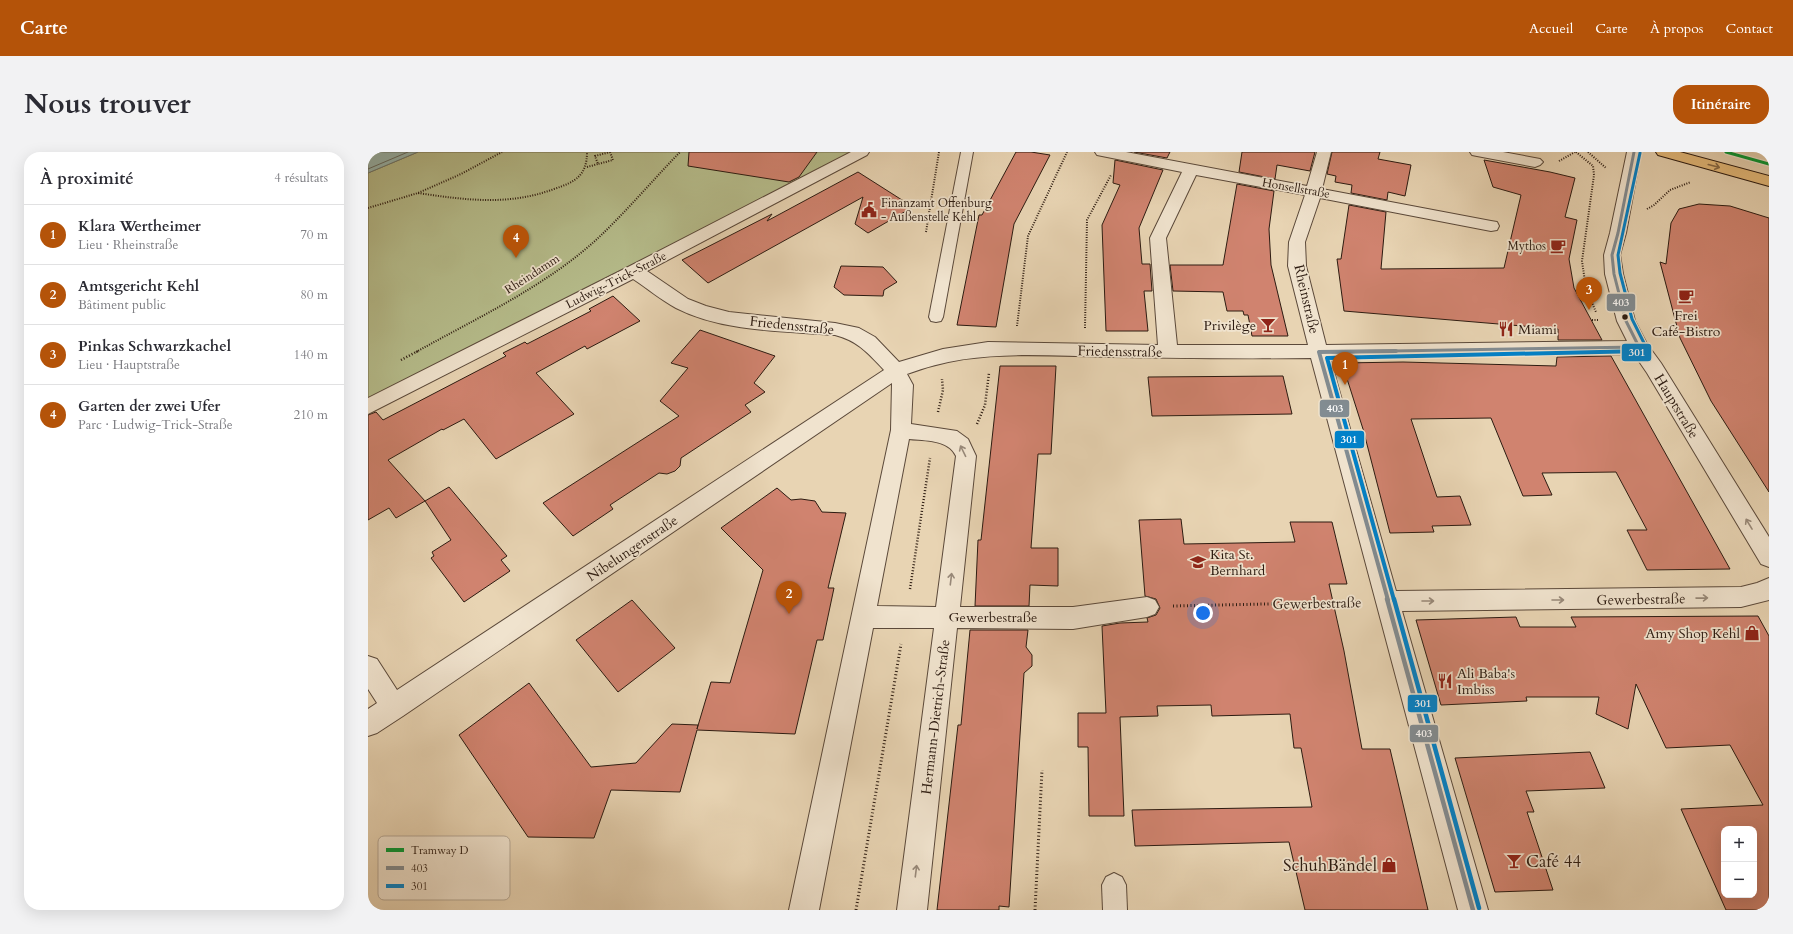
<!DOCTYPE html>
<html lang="fr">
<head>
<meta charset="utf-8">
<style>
	body { margin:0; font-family:Cardo,serif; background:#f2f2f3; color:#2b2b33 }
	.controls { position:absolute; right:12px; bottom:12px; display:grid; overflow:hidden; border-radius:8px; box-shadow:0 4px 16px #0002 }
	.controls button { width:36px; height:36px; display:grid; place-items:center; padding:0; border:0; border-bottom:1px solid #e1e1e2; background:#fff; color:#2b2b33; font:20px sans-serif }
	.you { position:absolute; left:835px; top:461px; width:14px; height:14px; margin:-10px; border:3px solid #fff; border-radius:50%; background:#1a73e8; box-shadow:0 0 0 6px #1a73e833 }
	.badge { display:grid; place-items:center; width:26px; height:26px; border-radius:50%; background:#b45309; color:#fff; font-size:13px; font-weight:700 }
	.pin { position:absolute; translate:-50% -33px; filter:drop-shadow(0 1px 2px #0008) }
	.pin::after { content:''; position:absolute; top:21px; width:14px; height:12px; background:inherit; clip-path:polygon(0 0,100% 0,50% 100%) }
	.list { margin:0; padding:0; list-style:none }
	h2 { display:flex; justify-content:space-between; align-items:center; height:52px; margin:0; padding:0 16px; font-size:17px }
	h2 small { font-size:13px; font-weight:400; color:#7c7c81 }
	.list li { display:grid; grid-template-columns:26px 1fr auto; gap:12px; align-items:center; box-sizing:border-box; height:60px; padding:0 16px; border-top:1px solid #e1e1e2 }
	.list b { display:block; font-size:15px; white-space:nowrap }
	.list p { margin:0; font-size:13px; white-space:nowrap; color:#7c7c81 }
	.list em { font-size:13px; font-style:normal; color:#7c7c81 }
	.map { position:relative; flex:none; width:1401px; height:758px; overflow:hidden; border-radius:16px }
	header { display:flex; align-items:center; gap:24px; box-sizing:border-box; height:56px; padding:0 20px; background:#b45309; color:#fff }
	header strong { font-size:19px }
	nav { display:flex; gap:22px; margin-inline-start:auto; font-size:14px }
	.intro { display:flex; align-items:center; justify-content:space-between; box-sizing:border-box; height:96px; padding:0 24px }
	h1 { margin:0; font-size:28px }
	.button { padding:10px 18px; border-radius:16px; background:#b45309; color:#fff; font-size:14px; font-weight:700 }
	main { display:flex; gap:24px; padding:0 24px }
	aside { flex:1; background:#fff; border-radius:16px; box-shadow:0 4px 16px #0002 }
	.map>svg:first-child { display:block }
	.green { fill:#b6bd8c; stroke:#716c4e }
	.water { fill:#97b8b1; stroke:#6c7971 }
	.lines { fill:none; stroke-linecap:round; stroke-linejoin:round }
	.shore { stroke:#626a61; stroke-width:1 }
	.building { fill:#d0836f; stroke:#2c1b11; fill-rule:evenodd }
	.lane-casing { stroke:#5b493a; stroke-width:2 }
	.street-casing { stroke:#5b493a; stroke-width:2 }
	.primary-casing { stroke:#2c1b11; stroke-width:2 }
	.path-far2 { stroke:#2c1b11; stroke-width:2; stroke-dasharray:1 1.5; stroke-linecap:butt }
	.path-far1 { stroke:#2c1b11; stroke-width:2.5; stroke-dasharray:1 2; stroke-linecap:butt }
	.path { stroke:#2c1b11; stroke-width:3; stroke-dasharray:1 2.5; stroke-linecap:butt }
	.lane { fill:#f0e3ce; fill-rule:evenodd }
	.street { fill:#f0e3ce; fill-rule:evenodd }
	.primary { fill:#e4ba7a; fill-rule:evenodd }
	.bus-1-far2-casing { stroke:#f0e3ce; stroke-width:5.5 }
	.bus-1-far1-casing { stroke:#f0e3ce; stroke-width:7 }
	.bus-1-casing { stroke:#f0e3ce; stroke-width:8 }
	.bus-2-far2-casing { stroke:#f0e3ce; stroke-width:5.5 }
	.bus-2-far1-casing { stroke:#f0e3ce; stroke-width:7 }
	.bus-2-casing { stroke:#f0e3ce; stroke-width:8 }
	.bus-1-far2 { stroke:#828c92; stroke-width:3 }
	.bus-1-far1 { stroke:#828c92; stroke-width:4 }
	.bus-1 { stroke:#828c92; stroke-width:4.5 }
	.bus-2-far2 { stroke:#0081c9; stroke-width:3 }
	.bus-2-far1 { stroke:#0081c9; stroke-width:4 }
	.bus-2 { stroke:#0081c9; stroke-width:4.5 }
	.tram-1-casing { stroke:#f0e3ce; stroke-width:5.5 }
	.tram-1 { stroke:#093; stroke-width:3 }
	.oneway { stroke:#886a46 }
	.oneway2 { stroke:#988979 }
	.bus-dot { fill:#2c1b11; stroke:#f0e3ce; stroke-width:1.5 }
	.labels { text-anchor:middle; stroke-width:3.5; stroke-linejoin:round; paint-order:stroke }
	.far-street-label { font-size:12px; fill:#2c1b11; stroke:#f0e3ce }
	.far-poi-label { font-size:12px; fill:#2c1b11; stroke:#f0e3ce; text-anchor:start }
	.street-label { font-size:14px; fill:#2c1b11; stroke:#f0e3ce }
	.poi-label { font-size:14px; fill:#2c1b11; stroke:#f0e3ce; text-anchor:start }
	.near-poi-label { font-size:17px; fill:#2c1b11; stroke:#f0e3ce; text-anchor:start }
	.key { fill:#f0e3ce; stroke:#b5a795; stroke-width:1 }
	.key-label { font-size:11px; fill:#2c1b11 }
	.line-badge { stroke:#f0e3ce; stroke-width:1.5 }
	.badge-label { font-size:11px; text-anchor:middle; font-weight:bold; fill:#fff }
</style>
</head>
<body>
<header>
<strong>Carte</strong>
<nav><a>Accueil</a><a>Carte</a><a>À propos</a><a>Contact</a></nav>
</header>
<div class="intro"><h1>Nous trouver</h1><a class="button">Itinéraire</a></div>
<main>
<aside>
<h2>À proximité<small>4 résultats</small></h2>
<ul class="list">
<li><span class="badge">1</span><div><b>Klara Wertheimer</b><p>Lieu · Rheinstraße</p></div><em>70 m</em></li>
<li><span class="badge">2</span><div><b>Amtsgericht Kehl</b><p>Bâtiment public</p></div><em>80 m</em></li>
<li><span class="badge">3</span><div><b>Pinkas Schwarzkachel</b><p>Lieu · Hauptstraße</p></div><em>140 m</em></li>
<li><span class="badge">4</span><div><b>Garten der zwei Ufer</b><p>Parc · Ludwig-Trick-Straße</p></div><em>210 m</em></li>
</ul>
</aside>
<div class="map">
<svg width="1401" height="758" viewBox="0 0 1401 758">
	<rect width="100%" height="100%" fill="#e8d4b3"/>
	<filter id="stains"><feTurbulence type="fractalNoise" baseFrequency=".005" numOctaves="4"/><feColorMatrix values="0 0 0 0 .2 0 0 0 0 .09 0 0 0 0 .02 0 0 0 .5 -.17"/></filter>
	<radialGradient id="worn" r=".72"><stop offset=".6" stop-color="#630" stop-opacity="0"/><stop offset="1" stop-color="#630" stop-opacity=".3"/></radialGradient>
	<!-- green -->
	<polygon class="green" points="50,0 494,0 0,258 0,21"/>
	<!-- water -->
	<polygon class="water" points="0,0 50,0 0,21"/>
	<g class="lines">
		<!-- shore -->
		<polyline class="shore" points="0,17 40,0"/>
	</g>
	<!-- building -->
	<g class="building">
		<polygon points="321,0 449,0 431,25 421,30 320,14"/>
		<polygon points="648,0 663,0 682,3 646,72 628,175 589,173 611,63 614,63"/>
		<polygon points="766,0 802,0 799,6"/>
		<polygon points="874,0 947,0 942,19 909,13 907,27 871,20"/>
		<polygon points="964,0 1012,0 1010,7 1043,13 1037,44 1020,40 1019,48 983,41 984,33 967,30 968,24 959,22"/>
		<polygon points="747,8 795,18 771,76 774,112 782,112 784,139 776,139 780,179 738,179 734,73 752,33 745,31"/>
		<polygon points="1116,8 1182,20 1207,26 1197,65 1209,68 1201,107 1206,136 1234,188 1190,188 1190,177 976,159 969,107 973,107 981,53 1018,60 1013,117 1136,116 1153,43 1125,35"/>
		<polygon points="490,20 545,55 500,81 487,72 495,45 340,131 314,108 404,62 399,69"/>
		<polygon points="869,32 906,39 901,77 903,113 920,184 884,184 880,163 876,163 875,159 859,159 855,140 805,139 802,113 855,113"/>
		<polygon points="1331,52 1362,54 1401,66 1401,340 1343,249 1312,186 1292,110 1298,112 1303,71 1311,57"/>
		<polygon points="473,114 515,115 529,130 516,138 515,144 476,143 466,135"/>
		<polygon points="245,144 272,169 219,197 217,194 168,221 206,262 128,307 96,267 75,278 74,277 20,308 57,349 28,366 21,356 0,368 0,263 8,260 15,268 138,204 135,201 157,190 159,192 223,159 221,157"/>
		<polygon points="332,178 407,204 386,231 397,240 377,253 383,260 313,306 312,314 307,319 299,322 291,321 242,353 245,357 205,384 175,351 311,264 292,249 320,216 303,211"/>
		<polygon points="1243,204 1362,417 1279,418 1259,378 1279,378 1248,320 1174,321 1184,343 1155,344 1123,266 1043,267 1069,345 1092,344 1103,373 1064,374 1066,380 1022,381 995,277 974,211 1035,210 1188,214 1189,205"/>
		<polygon points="632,214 688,214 683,302 670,302 663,396 690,396 690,434 662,433 661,454 607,454 610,388 613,388"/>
		<polygon points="915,224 924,262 784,264 780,225"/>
		<polygon points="81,335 139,404 133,408 142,419 96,450 63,406 66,404 64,400 83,388 57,349"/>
		<polygon points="409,336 423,348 433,347 447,349 454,360 478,361 460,436 466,436 455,488 449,488 427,582 329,578 312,640 243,638 226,686 160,685 91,583 161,531 223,615 268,611 304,572 330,573 329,577 343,530 362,531 395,418 353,376"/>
		<polygon points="813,367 816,392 927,390 922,370 964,370 979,432 961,432 976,499 994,597 1022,597 1060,758 937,758 921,690 767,694 764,658 944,655 933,596 926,596 922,562 844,564 843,553 789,554 790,564 752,565 756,664 721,664 720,595 710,595 710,561 738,561 734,474 752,471 780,470 779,466 788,463 792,456 788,447 777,444 771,368"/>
		<polygon points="264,448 307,496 250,540 208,488"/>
		<path d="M1390,464L1401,484V758H1358L1313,657L1395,653L1362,593L1298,596L1268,532L1260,577L1228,562L1231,545H1158L1159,549L1073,553L1048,468L1148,465L1152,475H1208L1203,465ZM1356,677H1386V743H1356Z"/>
		<polygon points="602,478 660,478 658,495 664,503 664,514 656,521 641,755 631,754 631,758 569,758 590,573 593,573"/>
		<polygon points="1222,600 1237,636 1158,639 1166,660 1159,660 1185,738 1127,740 1087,606"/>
	</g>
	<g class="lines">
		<defs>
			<g id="lane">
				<polygon points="593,0 605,0 575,165 573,169 568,170 563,169 561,165"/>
				<polygon points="746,721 754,725 758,733 759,758 735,758 734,733 738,725"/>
			</g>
			<g id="street">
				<path d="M483,0H501L499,3L279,119L320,147L338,154L361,160L467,171L491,176L507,185L531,210L575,197L620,190L790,193L782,86L814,20L729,3L727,0H758L939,34L949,0H963L954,37L1123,69L1129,70L1131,74L1129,78L1123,79L952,46L937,90L938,114L958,193L1259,189L1249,169L1237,122L1236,103L1242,81L1259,0H1273L1258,81L1252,103L1255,122L1267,169L1279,192L1293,211L1401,385V415L1393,412L1279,221L1266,202L962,206L1028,439L1373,435L1389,431L1401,426V448L1373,455L1034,459L1120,758H1090L943,206C877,207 810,206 743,205C673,204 606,196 539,222L545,233L543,272L589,279L600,287L608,304L592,455H705L779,445L787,448L791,455L787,462L779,465L705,477L589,476L559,758H529L566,476H505L451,758H421L523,278L524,231L35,564L9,581L0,584V557L9,551L0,537V504L9,507L29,538L516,218C500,201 490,189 467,183C415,179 355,180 308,156C293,148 279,136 265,127L0,262V246L260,115ZM828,23L937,43L921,90L920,114L940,193H809L798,86ZM541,287C557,289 580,287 588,304L568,455L509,454Z"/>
				<polygon points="1102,0 1135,0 1172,7 1175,10 1172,13 1167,15 1109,4 1104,3"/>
			</g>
			<polygon id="primary" points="1288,0 1312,0 1401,24 1401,34 1290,3"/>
		</defs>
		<!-- lane casing -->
		<use href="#lane" class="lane-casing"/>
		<!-- street casing -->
		<use href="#street" class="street-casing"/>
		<!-- primary casing -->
		<use href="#primary" class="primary-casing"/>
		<!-- path-far2 -->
		<g class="path-far2">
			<polygon points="242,0 245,8 230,12 227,4"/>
			<polyline points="1208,0 1225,14 1226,23 1214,109 1218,137 1228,160"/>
			<polyline points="1220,0 1238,16"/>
			<polyline points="1191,9 1207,0"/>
			<polyline points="219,15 230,12"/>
			<path d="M50,41C97,48 141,54 186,37C207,30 219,24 219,0"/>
			<polyline points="0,56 50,41 93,22 134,0"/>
			<polyline points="1279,57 1286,53 1302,38 1323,30"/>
			<polyline points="558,80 571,0"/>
			<polyline points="1224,168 1231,168"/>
			<polyline points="649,174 660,84 699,0"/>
			<polyline points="717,176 719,68 743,23"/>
			<path d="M48,200C109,166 176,135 228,88C257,61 284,29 312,0"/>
		</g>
		<!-- path-far1 -->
		<g class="path-far1">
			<polyline points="33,208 50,199"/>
			<polyline points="570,260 575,238 574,227"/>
			<polyline points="609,272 617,253 621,221"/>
			<polyline points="542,437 562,306"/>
		</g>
		<!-- path -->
		<g class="path">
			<polyline points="805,454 990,450"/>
			<polyline points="488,758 533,492"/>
			<polyline points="667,758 674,618"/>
		</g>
		<!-- lane -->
		<use href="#lane" class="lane"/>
		<!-- street -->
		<use href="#street" class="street"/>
		<!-- primary -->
		<use href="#primary" class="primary"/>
		<defs>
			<polyline id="bus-1-far2" points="964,200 1271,195 1258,169 1246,122 1244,103 1250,81 1266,0"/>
			<polyline id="bus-1-far1" points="1020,448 951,200 1028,199"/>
			<polyline id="bus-1" points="1019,447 1105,758"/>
			<polyline id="bus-2-far2" points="1272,1 1250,103 1252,121 1264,167 1277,193 1274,200"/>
			<polyline id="bus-2-far1" points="1026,448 959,206 1275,199"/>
			<polyline id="bus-2" points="1026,447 1111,756"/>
		</defs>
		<!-- bus-1-far2 casing -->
		<use href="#bus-1-far2" class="bus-1-far2-casing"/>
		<!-- bus-1-far1 casing -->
		<use href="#bus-1-far1" class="bus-1-far1-casing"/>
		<!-- bus-1 casing -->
		<use href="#bus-1" class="bus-1-casing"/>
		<!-- bus-2-far2 casing -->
		<use href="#bus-2-far2" class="bus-2-far2-casing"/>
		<!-- bus-2-far1 casing -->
		<use href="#bus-2-far1" class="bus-2-far1-casing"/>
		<!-- bus-2 casing -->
		<use href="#bus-2" class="bus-2-casing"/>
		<!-- bus-1-far2 -->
		<use href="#bus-1-far2" class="bus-1-far2"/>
		<!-- bus-1-far1 -->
		<use href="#bus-1-far1" class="bus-1-far1"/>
		<!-- bus-1 -->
		<use href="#bus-1" class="bus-1"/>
		<!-- bus-2-far2 -->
		<use href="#bus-2-far2" class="bus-2-far2"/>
		<!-- bus-2-far1 -->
		<use href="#bus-2-far1" class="bus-2-far1"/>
		<!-- bus-2 -->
		<use href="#bus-2" class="bus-2"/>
		<defs>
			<polyline id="tram-1" points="1358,0 1401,12"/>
		</defs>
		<!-- tram-1 casing -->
		<use href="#tram-1" class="tram-1-casing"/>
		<!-- tram-1 -->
		<use href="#tram-1" class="tram-1"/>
	</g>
	<!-- one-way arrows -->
	<defs><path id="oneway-shaft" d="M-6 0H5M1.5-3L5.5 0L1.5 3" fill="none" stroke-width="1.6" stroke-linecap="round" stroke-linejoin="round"/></defs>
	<use class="oneway" href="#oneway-shaft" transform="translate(1346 14) rotate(15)"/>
	<g class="oneway2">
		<use href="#oneway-shaft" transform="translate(595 299) rotate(-116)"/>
		<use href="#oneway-shaft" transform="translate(1381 372) rotate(-121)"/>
		<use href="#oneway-shaft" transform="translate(583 427) rotate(-83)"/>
		<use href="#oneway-shaft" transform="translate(1334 446) rotate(-1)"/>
		<use href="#oneway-shaft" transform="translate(1190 448)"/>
		<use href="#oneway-shaft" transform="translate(1060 449)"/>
		<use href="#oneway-shaft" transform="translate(548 719) rotate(-83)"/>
	</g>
	<!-- icons -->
	<defs>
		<symbol id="civic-bare" viewBox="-9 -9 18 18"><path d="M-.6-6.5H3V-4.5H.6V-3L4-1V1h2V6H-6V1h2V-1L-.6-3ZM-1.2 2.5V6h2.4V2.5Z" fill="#8f2418" stroke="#f0e3ce" stroke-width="2.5" paint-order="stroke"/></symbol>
		<symbol id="cafe-bare" viewBox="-9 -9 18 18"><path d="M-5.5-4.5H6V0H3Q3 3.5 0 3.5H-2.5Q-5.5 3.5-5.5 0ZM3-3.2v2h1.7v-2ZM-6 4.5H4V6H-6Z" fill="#8f2418" stroke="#f0e3ce" stroke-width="2.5" paint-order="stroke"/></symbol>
		<symbol id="bar-bare" viewBox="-9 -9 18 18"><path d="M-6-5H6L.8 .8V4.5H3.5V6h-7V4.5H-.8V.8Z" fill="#8f2418" stroke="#f0e3ce" stroke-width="2.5" paint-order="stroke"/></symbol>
		<symbol id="restaurant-bare" viewBox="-9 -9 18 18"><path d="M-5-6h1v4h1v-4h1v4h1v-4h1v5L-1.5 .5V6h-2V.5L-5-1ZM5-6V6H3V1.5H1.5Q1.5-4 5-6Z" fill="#8f2418" stroke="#f0e3ce" stroke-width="2.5" paint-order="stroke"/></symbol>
		<symbol id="school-bare" viewBox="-9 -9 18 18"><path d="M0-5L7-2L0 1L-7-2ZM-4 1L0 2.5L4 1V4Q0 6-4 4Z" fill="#8f2418" stroke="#f0e3ce" stroke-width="2.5" paint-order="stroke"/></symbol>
		<symbol id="shop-bare" viewBox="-9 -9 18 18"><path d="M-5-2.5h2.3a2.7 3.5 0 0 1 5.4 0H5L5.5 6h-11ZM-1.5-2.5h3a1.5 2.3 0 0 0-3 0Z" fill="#8f2418" stroke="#f0e3ce" stroke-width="2.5" paint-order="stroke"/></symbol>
	</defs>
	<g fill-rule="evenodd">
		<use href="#civic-bare" x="490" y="47" width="22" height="22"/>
		<use href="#cafe-bare" x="1179" y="83" width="22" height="22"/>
		<use href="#cafe-bare" x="1307" y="133" width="22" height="22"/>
		<use href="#bar-bare" x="889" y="162" width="22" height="22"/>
		<use href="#restaurant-bare" x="1127" y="166" width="22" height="22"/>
		<use href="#school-bare" x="819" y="399" width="22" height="22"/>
		<use href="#shop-bare" x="1373" y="470" width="22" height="22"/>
		<use href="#restaurant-bare" x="1066" y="518" width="22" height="22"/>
		<use href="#bar-bare" x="1135" y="698" width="22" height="22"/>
		<use href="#shop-bare" x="1010" y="702" width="22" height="22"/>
	</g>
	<!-- markers -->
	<circle class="bus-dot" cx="1257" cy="165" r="3.5"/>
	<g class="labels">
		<!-- far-street labels -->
		<g class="far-street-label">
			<text transform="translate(928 36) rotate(10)" y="4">Honsellstraße</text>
			<text transform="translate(164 122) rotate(-33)" y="4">Rheindamm</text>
			<text transform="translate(248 128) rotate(-27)" y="4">Ludwig-Trick-Straße</text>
		</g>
		<!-- far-poi labels -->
		<g class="far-poi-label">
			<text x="513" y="55">Finanzamt Offenburg<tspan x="513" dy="14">- Außenstelle Kehl</tspan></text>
			<text x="1178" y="98" text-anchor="end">Mythos</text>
		</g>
		<!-- street labels -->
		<g class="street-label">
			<text transform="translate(939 147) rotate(77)" y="5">Rheinstraße</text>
			<text transform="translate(424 173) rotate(6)" y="5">Friedensstraße</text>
			<text transform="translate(752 199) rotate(1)" y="5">Friedensstraße</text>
			<text transform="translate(1309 254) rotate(59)" y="5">Hauptstraße</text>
			<text transform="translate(264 396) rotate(-34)" y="5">Nibelungenstraße</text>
			<text transform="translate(1273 447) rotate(-1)" y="5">Gewerbestraße</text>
			<text transform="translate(949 451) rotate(-1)" y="5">Gewerbestraße</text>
			<text x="625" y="470">Gewerbestraße</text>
			<text transform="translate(567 565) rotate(-83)" y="5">Hermann-Dietrich-Straße</text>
		</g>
		<!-- poi labels -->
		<g class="poi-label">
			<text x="1318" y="168" text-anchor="middle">Frei<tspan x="1318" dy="16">Café-Bistro</tspan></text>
			<text x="888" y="178" text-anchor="end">Privilège</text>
			<text x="1150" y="182">Miami</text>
			<text x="842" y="407">Kita St.<tspan x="842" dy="16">Bernhard</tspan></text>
			<text x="1372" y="486" text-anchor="end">Amy Shop Kehl</text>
			<text x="1089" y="526">Ali Baba's<tspan x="1089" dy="16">Imbiss</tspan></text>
		</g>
		<!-- near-poi labels -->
		<g class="near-poi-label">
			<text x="1158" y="715">Café 44</text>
			<text x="1009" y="719" text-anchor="end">SchuhBändel</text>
		</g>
	</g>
	<!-- legend -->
	<rect x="10" y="684" width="132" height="64" rx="6" class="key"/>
	<rect x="18" y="696" width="18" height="4" fill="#093"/>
	<rect x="18" y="714" width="18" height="4" fill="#828c92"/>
	<rect x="18" y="732" width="18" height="4" fill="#0081c9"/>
	<g class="key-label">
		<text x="43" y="702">Tramway D</text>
		<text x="43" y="720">403</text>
		<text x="43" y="738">301</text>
	</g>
	<g class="line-badge">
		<rect x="1238" y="141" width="30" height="19" rx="4" fill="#828c92"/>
		<rect x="1253" y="191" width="31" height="19" rx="4" fill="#0081c9"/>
		<rect x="951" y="247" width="31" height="19" rx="4" fill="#828c92"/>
		<rect x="966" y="278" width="31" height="19" rx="4" fill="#0081c9"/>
		<rect x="1039" y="542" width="31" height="19" rx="4" fill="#0081c9"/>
		<rect x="1041" y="572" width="30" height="19" rx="4" fill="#828c92"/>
	</g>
	<g class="badge-label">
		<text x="1253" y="154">403</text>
		<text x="1269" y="204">301</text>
		<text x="967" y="260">403</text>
		<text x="981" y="291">301</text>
		<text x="1055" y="555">301</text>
		<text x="1056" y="585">403</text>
	</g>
	<rect width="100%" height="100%" filter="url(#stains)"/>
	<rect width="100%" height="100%" fill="url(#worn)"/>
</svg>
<div class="controls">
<button>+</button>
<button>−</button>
</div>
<div class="you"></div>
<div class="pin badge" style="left:977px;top:233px">1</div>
<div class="pin badge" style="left:421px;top:462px">2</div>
<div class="pin badge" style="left:1221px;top:158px">3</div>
<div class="pin badge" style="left:148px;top:106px">4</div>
</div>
</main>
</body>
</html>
